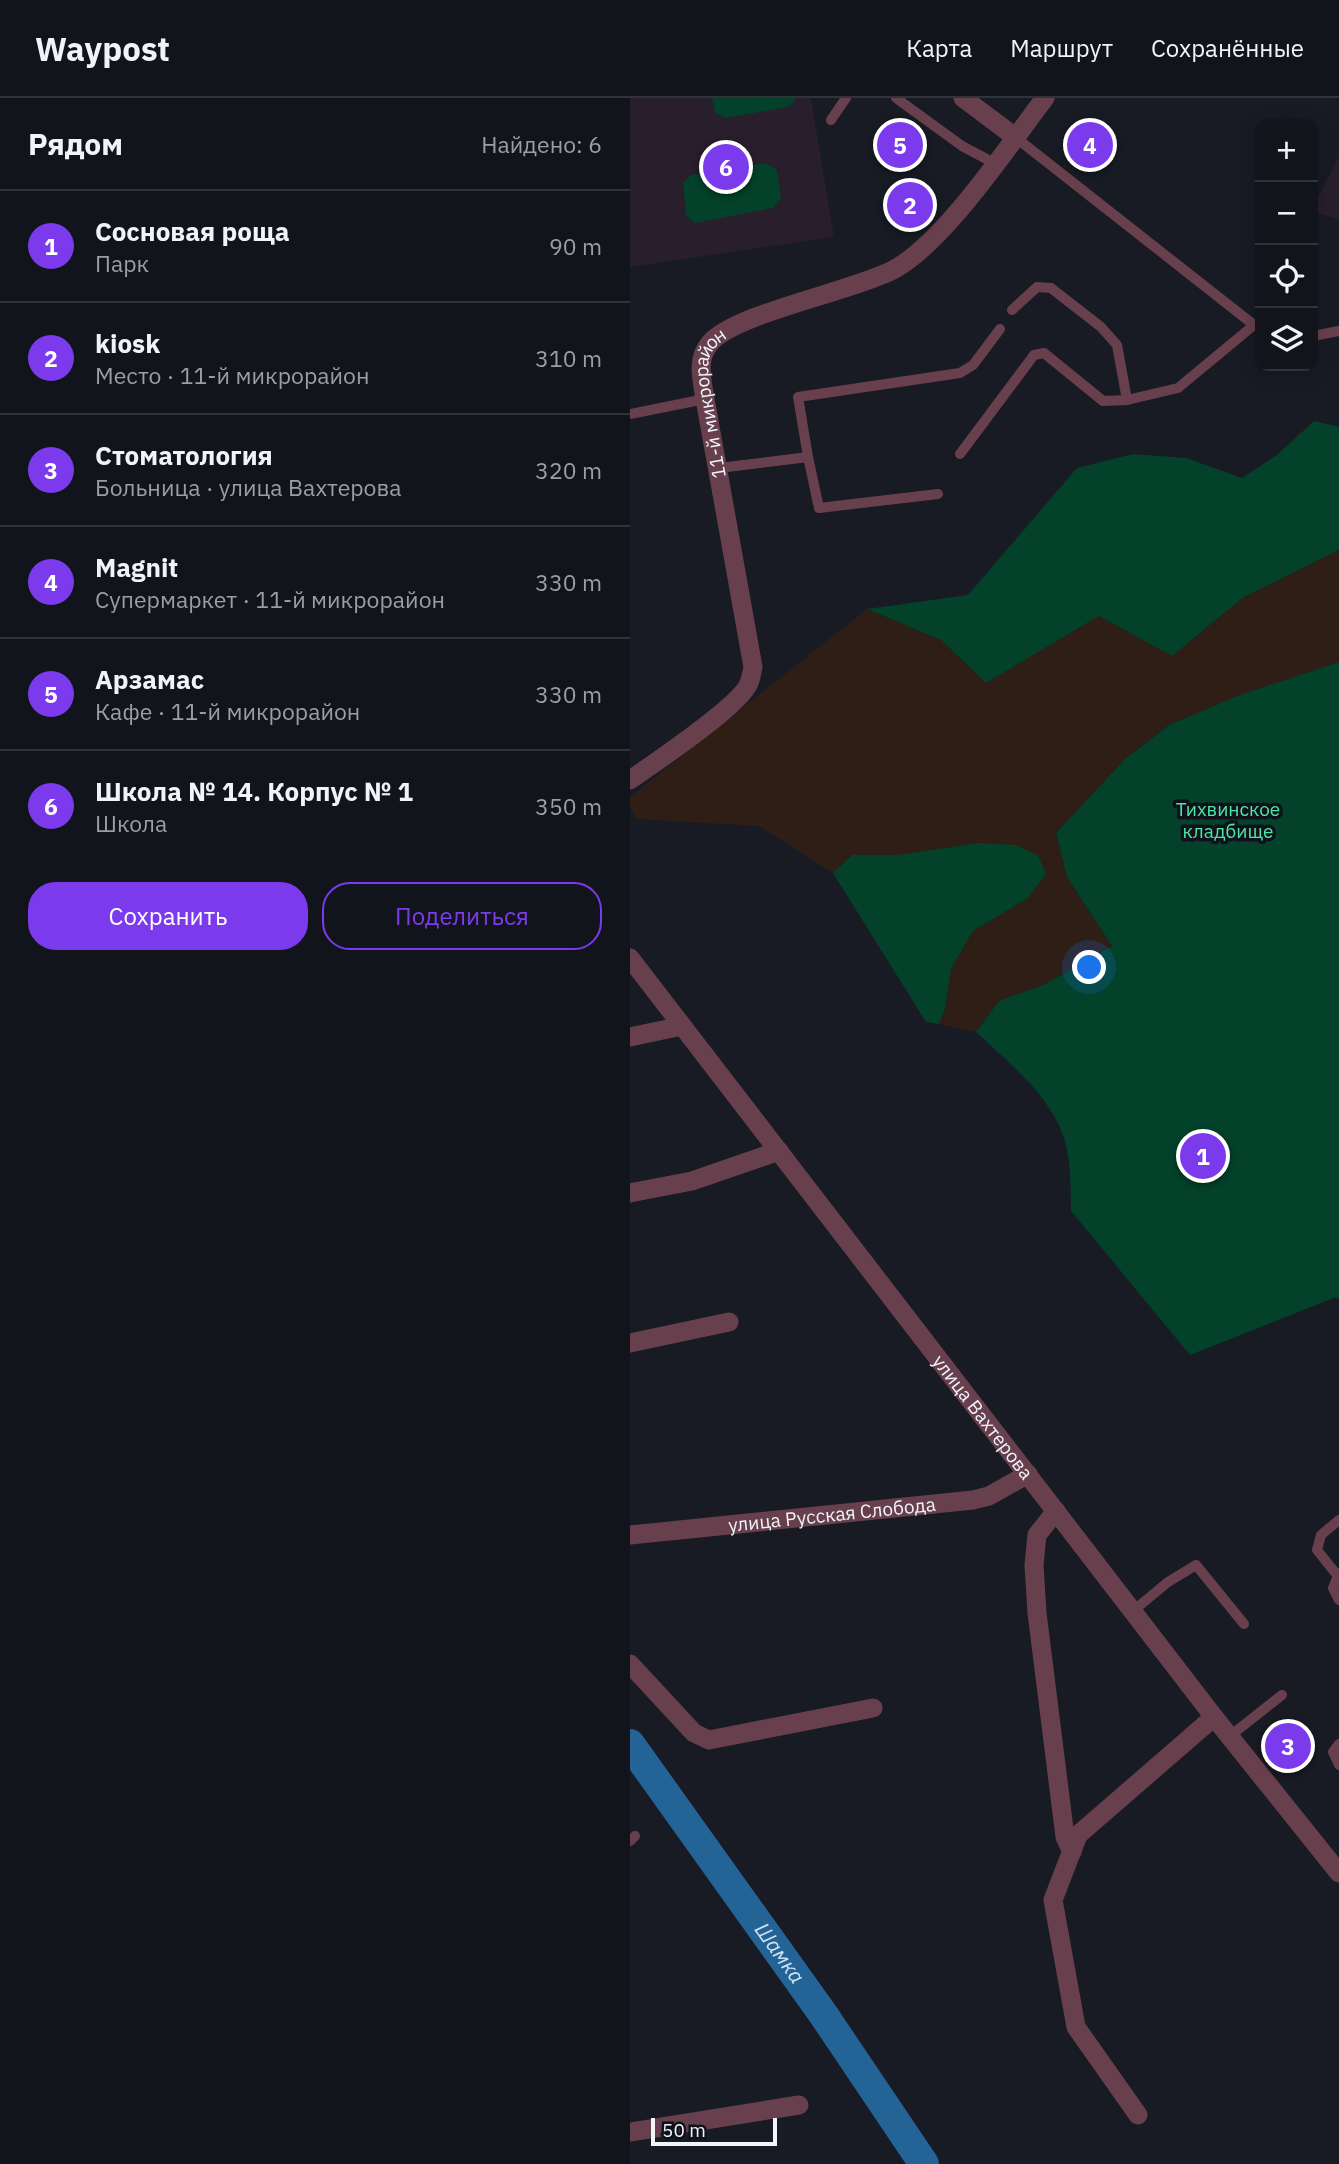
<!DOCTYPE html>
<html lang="ru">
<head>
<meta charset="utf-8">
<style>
	body { margin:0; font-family:"IBM Plex Sans",sans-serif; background:#1b1d24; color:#f1f3f6 }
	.controls { position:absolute; right:21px; top:21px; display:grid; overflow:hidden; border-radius:14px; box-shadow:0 4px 18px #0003 }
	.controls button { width:63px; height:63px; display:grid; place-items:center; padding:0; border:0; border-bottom:2px solid #31333a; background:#12141b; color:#f1f3f6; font:35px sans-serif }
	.scale { position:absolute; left:21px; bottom:18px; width:126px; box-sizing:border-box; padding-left:7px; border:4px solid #f1f4fa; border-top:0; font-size:19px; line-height:24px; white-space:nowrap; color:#f1f4fa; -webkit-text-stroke:5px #0f121a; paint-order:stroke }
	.you { position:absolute; left:460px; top:870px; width:24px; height:24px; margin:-18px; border:5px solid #fff; border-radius:50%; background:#1a73e8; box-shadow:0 0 0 10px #1a73e833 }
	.badge { display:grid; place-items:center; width:46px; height:46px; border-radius:50%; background:#7c3aed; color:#fff; font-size:23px; font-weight:700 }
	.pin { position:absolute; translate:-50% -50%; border:4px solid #fff; box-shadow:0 2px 7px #0006 }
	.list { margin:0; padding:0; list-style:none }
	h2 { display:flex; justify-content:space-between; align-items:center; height:91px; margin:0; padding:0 28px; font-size:30px }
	h2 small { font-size:23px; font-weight:400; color:#9c9ea3 }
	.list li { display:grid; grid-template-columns:46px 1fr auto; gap:21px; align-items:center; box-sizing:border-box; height:112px; padding:0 28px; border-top:2px solid #31333a }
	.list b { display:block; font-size:26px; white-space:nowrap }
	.list p { margin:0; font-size:23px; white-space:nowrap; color:#9c9ea3 }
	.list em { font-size:23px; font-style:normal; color:#9c9ea3 }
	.actions { display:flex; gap:14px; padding:21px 28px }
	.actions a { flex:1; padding:16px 0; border:2px solid #7c3aed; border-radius:28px; text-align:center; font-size:24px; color:#7c3aed }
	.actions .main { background:#7c3aed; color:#fff }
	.icon { flex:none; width:38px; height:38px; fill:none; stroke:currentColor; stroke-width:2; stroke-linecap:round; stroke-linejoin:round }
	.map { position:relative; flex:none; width:709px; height:2066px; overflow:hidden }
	header { display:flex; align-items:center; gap:42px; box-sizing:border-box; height:98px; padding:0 35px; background:#12141b; border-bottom:2px solid #31333a }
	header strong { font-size:33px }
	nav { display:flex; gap:38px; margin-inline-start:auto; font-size:24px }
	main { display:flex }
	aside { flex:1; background:#12141b }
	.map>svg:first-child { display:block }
	.industrial { fill:#2e1e15 }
	.education { fill:#281e2c }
	.green { fill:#03412a }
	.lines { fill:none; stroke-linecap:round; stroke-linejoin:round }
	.river { stroke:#246396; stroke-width:30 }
	.service { stroke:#68404d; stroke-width:10 }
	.minor { stroke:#68404d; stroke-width:19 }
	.labels { text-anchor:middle; stroke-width:7; stroke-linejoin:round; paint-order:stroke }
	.street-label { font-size:19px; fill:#f1f4fa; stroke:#0f121a }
	.park-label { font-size:19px; fill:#4ce7a6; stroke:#0f121a }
	.water-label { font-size:21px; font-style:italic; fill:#d0e3f5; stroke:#0f121a }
</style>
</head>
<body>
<header>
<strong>Waypost</strong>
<nav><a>Карта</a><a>Маршрут</a><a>Сохранённые</a></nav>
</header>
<main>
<aside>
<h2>Рядом<small>Найдено: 6</small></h2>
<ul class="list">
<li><span class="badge">1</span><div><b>Сосновая роща</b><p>Парк</p></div><em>90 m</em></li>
<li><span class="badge">2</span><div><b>kiosk</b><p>Место · 11-й микрорайон</p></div><em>310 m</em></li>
<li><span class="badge">3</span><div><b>Стоматология</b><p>Больница · улица Вахтерова</p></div><em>320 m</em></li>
<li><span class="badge">4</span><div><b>Magnit</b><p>Супермаркет · 11-й микрорайон</p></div><em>330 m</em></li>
<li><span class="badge">5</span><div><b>Арзамас</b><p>Кафе · 11-й микрорайон</p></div><em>330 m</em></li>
<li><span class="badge">6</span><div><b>Школа № 14. Корпус № 1</b><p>Школа</p></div><em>350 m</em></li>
</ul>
<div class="actions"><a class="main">Сохранить</a><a>Поделиться</a></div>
</aside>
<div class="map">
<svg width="709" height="2066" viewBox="0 0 709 2066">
	<rect width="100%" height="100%" fill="#181b24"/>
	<!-- industrial -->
	<polygon class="industrial" points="709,452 709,564 610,597 539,627 494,662 426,735 437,779 482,848 415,886 369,903 346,934 309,926 315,911 321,871 343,833 398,800 268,757 222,757 203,775 129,728 6,721 0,708 0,699 237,511 311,542 356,585 469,518 542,558 614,499"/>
	<!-- education -->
	<g class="education">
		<polygon points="0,0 181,0 204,139 0,169"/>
		<polygon points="709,58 709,121 683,114 683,109"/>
	</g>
	<!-- green -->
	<g class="green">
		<polygon points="82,0 165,0 166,1 159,9 95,20 85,15"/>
		<polygon points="136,65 147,72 151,101 143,110 65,125 56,117 53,84 61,77"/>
		<polygon points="684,323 709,329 709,452 614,499 542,558 469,518 356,585 311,542 237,511 338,497 447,370 503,356 556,360 612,380 647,357"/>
		<path d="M709,564V1201L706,1199L560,1257L441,1113C441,1088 441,1056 431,1032C414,992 377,963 346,934L369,903L415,886L482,848L437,779L426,735L494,662L539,627L610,597Z"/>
		<polygon points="349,745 386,747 408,757 416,776 398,800 343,833 321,871 315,911 309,926 296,924 203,775 222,757 268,757"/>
	</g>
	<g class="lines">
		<!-- river -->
		<path class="river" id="s1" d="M0,1646L193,1916L294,2066"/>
		<!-- service -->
		<g class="service">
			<polyline points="266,0 332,48 364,65"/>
			<polyline points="201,22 216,0"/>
			<polyline points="385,39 624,227 630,228"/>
			<polyline points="382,212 407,189 421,190 471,229 487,247 497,302"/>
			<polyline points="683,238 709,233"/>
			<polyline points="0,316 75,301"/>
			<polyline points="330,356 404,257 414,255 473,303 497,302 548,290 624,227"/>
			<polyline points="178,359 168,299 330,275 343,267 370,231"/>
			<polyline points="89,370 178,359 189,410 308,396"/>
			<polyline points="709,1475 703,1490 709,1502"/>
			<polyline points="707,1477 687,1452 691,1437 709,1422"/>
			<polyline points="503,1513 538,1484 566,1467 614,1526"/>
			<polyline points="600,1638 652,1597"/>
			<polyline points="709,1646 703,1654 709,1667"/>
			<polyline points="0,1743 5,1738"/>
		</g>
		<!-- minor -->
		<g class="minor">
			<polyline points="333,0 385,39"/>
			<path id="s2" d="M0,682C23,666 111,607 119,585C121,580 122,574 123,569L75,301C72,282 66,261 80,245C106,215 220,194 263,172C315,144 378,48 415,0"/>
			<path id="s3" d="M0,860L584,1619L709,1775"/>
			<polyline points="0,939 52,928"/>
			<polyline points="0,1095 62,1083 149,1053"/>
			<polyline points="0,1245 99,1224"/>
			<polyline points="426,1413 407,1437 404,1467 407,1515 435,1739 442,1754"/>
			<path id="s4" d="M0,1437L343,1402L359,1398L398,1376"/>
			<polyline points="0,1566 64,1635 79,1642 243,1610"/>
			<polyline points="508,2017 446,1929 423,1802 448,1737 584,1619"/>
			<polyline points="0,2034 169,2007"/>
		</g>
	</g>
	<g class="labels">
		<!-- street labels -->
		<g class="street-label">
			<text dy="7" stroke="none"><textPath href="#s2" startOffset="441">11-й микрорайон</textPath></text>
			<text dy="7" stroke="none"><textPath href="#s3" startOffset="579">улица Вахтерова</textPath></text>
			<text dy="7" stroke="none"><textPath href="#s4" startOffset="203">улица Русская Слобода</textPath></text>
		</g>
		<!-- park labels -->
		<g class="park-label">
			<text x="598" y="718">Тихвинское<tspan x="598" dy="22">кладбище</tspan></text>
		</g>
		<!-- water labels -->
		<g class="water-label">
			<text dy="7" stroke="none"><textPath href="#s1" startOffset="257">Шамка</textPath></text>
		</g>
	</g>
</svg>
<div class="controls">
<button>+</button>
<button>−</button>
<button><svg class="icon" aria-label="locate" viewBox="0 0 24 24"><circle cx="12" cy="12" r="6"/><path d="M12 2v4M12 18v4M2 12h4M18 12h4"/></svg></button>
<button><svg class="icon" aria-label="layers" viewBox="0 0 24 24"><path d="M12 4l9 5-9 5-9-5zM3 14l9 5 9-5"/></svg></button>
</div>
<div class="scale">50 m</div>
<div class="you"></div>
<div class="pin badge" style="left:573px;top:1058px">1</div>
<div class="pin badge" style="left:280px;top:107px">2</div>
<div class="pin badge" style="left:658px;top:1648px">3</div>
<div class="pin badge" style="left:460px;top:47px">4</div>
<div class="pin badge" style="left:270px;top:47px">5</div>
<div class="pin badge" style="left:96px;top:69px">6</div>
</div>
</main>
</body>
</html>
